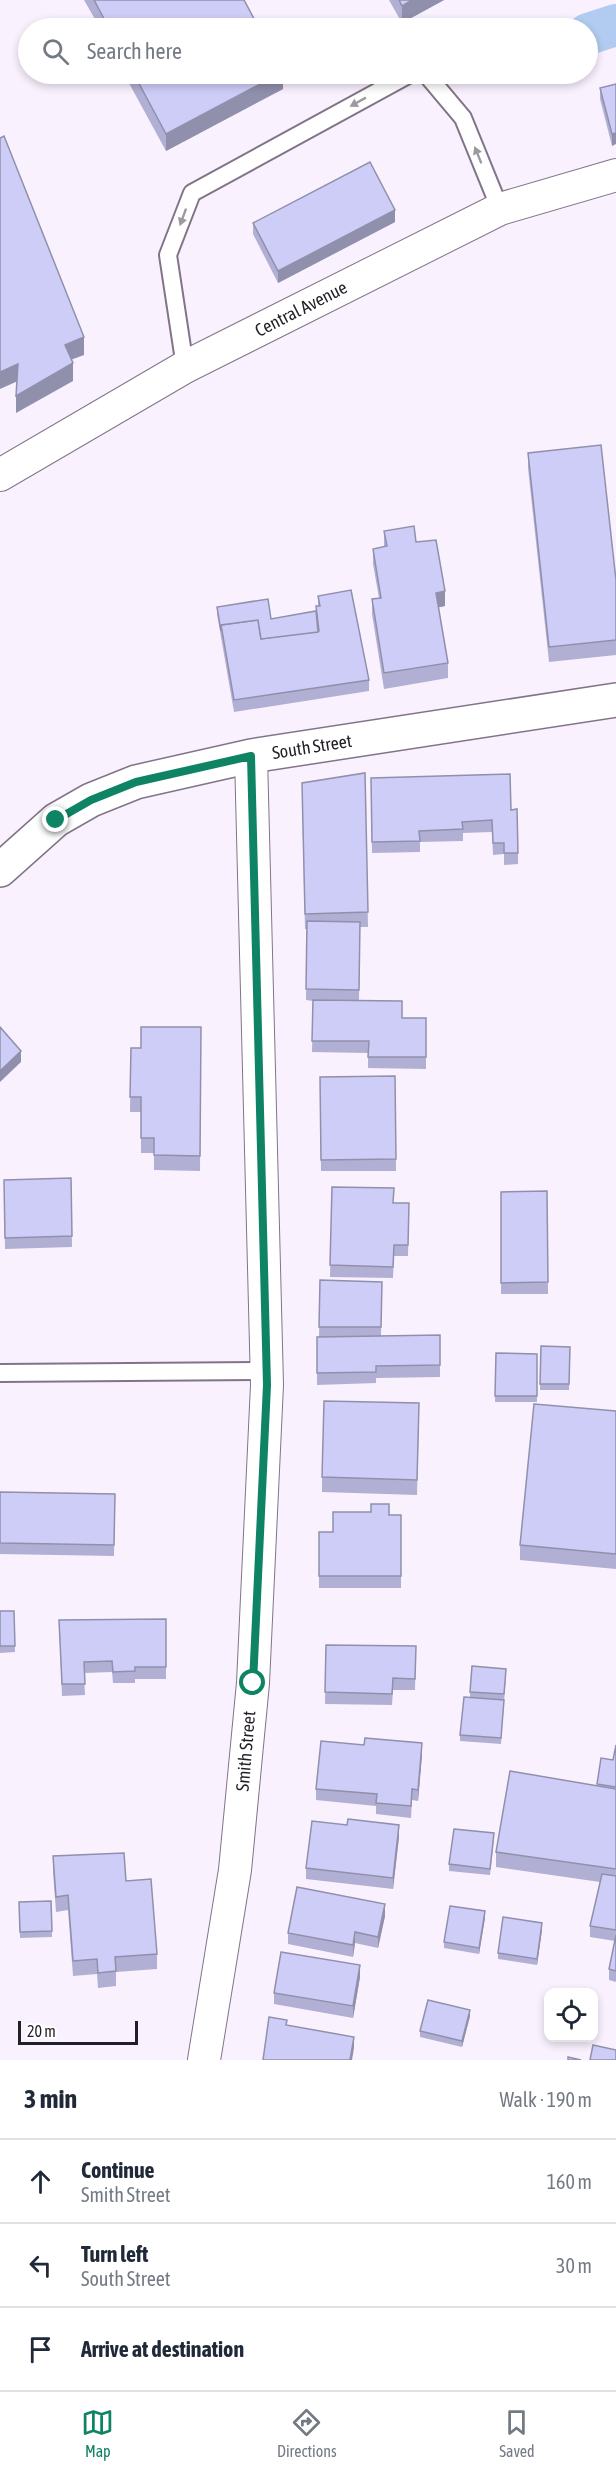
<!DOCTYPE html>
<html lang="en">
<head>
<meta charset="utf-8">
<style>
	body { margin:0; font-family:"Asap Condensed",sans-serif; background:#f6f6f7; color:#1f2937 }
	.controls { position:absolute; right:18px; bottom:18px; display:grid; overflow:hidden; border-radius:12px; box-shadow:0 3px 9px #0003 }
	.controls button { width:54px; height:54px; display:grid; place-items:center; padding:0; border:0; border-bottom:2px solid #e0e1e3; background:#fff; color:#1f2937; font:30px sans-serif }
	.scale { position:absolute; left:18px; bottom:15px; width:120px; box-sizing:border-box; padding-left:6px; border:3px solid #241f27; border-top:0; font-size:16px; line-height:21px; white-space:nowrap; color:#241f27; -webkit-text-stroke:4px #fff; paint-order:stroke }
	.stop { position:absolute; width:18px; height:18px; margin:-14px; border:4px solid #0e8464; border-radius:50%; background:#fff }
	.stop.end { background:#0e8464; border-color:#fff; box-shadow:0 2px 6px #0008 }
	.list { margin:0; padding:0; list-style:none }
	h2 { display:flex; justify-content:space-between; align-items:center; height:78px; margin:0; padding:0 24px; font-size:26px }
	h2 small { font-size:20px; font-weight:400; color:#747a83 }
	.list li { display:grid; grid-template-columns:39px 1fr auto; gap:18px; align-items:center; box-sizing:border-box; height:84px; padding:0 24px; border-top:2px solid #e0e1e3 }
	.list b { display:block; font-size:22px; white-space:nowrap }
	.list p { margin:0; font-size:20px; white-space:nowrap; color:#747a83 }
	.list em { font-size:20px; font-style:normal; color:#747a83 }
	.icon { flex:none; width:33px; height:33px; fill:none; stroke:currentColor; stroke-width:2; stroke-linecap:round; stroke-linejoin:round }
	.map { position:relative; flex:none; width:616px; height:2060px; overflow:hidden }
	.search { position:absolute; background:#fff; box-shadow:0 3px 9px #0003; left:18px; right:18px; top:18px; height:66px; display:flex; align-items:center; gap:15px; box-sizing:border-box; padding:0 21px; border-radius:33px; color:#747a83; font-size:22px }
	.sheet { height:330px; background:#fff }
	nav { display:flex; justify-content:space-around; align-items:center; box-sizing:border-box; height:84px; border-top:2px solid #e0e1e3; background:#fff; font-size:16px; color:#747a83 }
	nav a { display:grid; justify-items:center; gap:3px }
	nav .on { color:#0e8464 }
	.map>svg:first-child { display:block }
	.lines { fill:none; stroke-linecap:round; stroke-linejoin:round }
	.canal { stroke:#b1ccf0; stroke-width:42 }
	.service-casing { stroke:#827487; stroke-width:20 }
	.minor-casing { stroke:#827487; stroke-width:34 }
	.tertiary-casing { stroke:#827487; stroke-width:36 }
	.service { stroke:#fff; stroke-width:16 }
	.minor { stroke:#fff; stroke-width:32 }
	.tertiary { stroke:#fff; stroke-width:33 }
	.wall { fill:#b1b0d4 }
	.shaded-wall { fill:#9090ad }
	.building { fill:#cecdf7; stroke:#9090ad; stroke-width:1.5 }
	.oneway { fill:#9c9a9e }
	.route { stroke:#0e8464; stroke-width:8 }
	.labels { text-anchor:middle; stroke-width:4.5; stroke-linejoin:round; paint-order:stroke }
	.street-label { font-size:18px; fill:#241f27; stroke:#fff }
</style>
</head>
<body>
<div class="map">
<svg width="616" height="2060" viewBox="0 0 616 2060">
	<rect width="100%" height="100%" fill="#faf1fe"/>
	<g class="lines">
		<!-- canal -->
		<polyline class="canal" points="588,34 616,25"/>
		<defs>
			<g id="service">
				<polyline points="426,74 463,118 500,209"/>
				<polyline points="185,367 168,255 192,193 410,74"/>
				<polyline points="0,1373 266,1371"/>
			</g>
			<g id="minor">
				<polyline points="0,475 185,367 500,209 616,175"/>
				<polyline points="204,2060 235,1870 253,1683 267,1385 251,756"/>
			</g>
			<polyline id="tertiary" points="0,870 56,820 91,800 136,782 251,756 616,700"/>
		</defs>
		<!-- service casing -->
		<use href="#service" class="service-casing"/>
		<!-- minor casing -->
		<use href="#minor" class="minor-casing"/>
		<!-- tertiary casing -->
		<use href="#tertiary" class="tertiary-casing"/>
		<!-- service -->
		<use href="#service" class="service"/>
		<!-- minor -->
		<use href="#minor" class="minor"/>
		<!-- tertiary -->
		<use href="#tertiary" class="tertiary"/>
	</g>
	<!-- wall -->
	<g class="wall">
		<polygon points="84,0 244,0 259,28 100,28"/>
		<polygon points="389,0 444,0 402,23"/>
		<polygon points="124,74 283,74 283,89 166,151"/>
		<polygon points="616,84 612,146 600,99 600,88"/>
		<polygon points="395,222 278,283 253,234 253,223"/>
		<polygon points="528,453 616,580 616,655 549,662 528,468"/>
		<polygon points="384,531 416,542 445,606 438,607 448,663 448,678 384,689 372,614 372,599 379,598 373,564 373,549 384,547"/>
		<polygon points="318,596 369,680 369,691 234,712 217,614 217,607 271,619 316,611 316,606 318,606"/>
		<polygon points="365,773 368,927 360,927 359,1000 402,1018 426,1018 426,1069 368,1068 368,1053 312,1052 313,1001 306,1000 307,929 305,929 302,798"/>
		<polygon points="371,778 511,810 518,853 518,864 504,865 504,854 493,855 492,832 463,833 463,841 420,842 420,852 372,853"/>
		<polygon points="201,1027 200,1171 154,1170 154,1153 141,1153 141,1112 130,1112 131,1048 141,1048"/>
		<polygon points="395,1076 396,1171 321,1171 320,1077"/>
		<polygon points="71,1178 72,1247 5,1249 4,1180"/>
		<polygon points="332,1187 393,1203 409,1203 408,1256 394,1256 393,1278 330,1277"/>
		<polygon points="547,1191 548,1294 501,1294 501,1192"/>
		<polygon points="320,1280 382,1282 381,1336 440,1335 440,1377 376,1378 376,1383 317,1385 317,1337 319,1337"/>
		<polygon points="541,1346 570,1347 569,1390 540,1390"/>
		<polygon points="496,1353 537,1354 537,1402 495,1402"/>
		<polygon points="616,1411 616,1569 520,1560 520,1545"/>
		<polygon points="419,1418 417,1495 322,1492 322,1477"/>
		<polygon points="0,1492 115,1494 114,1556 0,1554"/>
		<polygon points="389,1515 401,1515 401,1588 319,1588 319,1532 333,1532"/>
		<polygon points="0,1611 14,1611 15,1652 0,1653"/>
		<polygon points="166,1619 166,1679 135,1679 135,1683 113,1683 112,1672 84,1673 85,1695 62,1696 59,1620"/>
		<polygon points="326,1645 416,1646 415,1690 393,1690 392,1705 325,1704"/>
		<polygon points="506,1675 501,1744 460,1741 460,1735 470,1697 470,1692"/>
		<polygon points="616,1745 616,1982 609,1980 609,1969 615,1941 590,1937 590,1926 600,1882 496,1867 496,1852 597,1786 601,1758 613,1760"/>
		<polygon points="422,1755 418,1801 412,1800 411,1818 376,1814 376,1806 316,1800 316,1789"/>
		<polygon points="347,1825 399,1837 393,1889 306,1879 306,1868"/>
		<polygon points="494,1839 490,1875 449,1871 449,1864"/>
		<polygon points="53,1856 126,1881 157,1954 157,1969 116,1972 116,1986 98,1988 97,1974 73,1976 68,1910 56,1912 53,1871"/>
		<polygon points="51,1901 52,1937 20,1938 19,1902"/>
		<polygon points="385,1916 378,1948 355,1943 353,1957 288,1944 288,1933"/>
		<polygon points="485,1918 479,1954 444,1948 444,1942"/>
		<polygon points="542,1930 537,1965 498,1959 498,1953"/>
		<polygon points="360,1977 353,2018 274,2004 274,1993"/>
		<polygon points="470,2016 462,2047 420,2037 420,2031"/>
	</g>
	<!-- shaded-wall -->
	<g class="shaded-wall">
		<polygon points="412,0 444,0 402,23 402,6"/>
		<polygon points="279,74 283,74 283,89 166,151 166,134"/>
		<polygon points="616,133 616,144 612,146 612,134"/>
		<polygon points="395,210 395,222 278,283 278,271"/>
		<polygon points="84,337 84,355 65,362 65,345"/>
		<polygon points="73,363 73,381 16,413 16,396"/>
		<polygon points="18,364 18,381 0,389 0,372"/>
		<polygon points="445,591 445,606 436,608 436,593"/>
		<polygon points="21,1051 21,1062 0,1082 0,1071"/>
		<polygon points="422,1743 422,1755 418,1801 418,1790"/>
		<polygon points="399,1825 399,1837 393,1889 393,1878"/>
		<polygon points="385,1904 385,1916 378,1948 378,1937"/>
		<polygon points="485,1911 485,1918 479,1954 479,1948"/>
		<polygon points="542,1923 542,1930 537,1965 537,1959"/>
		<polygon points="355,1932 355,1943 353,1957 353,1945"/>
		<polygon points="360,1965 360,1977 353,2018 353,2006"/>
		<polygon points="470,2010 470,2016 462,2047 462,2041"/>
		<polygon points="354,2037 354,2048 352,2060 350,2060"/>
	</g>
	<!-- building -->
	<g class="building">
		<polygon points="94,0 244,0 259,28 109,28"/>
		<polygon points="399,0 412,0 402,6"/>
		<polygon points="134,74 279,74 166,134"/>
		<polygon points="616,84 616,133 612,134 600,88"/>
		<polygon points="4,136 84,337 65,345 73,363 16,396 18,364 0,372 0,138"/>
		<polygon points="370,162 395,210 278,271 253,223"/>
		<polygon points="601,445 616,580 616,640 549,647 528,453"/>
		<polygon points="414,526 416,542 436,540 445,591 436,593 448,663 384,673 372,599 381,598 373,549 387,546 384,531"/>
		<polygon points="351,590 369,680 234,700 221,625 258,620 261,639 319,631 316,606 320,606 318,596"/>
		<polygon points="268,599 271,619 316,611 318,632 261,639 258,620 221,625 221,631 217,607"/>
		<polygon points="365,773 368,912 305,914 302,783"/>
		<polygon points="510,774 511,810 517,809 518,853 504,853 504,843 493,843 492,820 462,822 463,829 419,831 420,841 372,842 371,778"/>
		<polygon points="307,921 360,922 359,990 306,989"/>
		<polygon points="313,1000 402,1001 402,1018 426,1018 426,1057 368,1057 369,1041 312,1041"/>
		<polygon points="0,1027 21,1051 0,1071"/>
		<polygon points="141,1027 201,1027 200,1156 154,1155 154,1138 141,1138 141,1097 130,1097 131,1048 141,1048"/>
		<polygon points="395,1076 396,1159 321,1160 320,1077"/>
		<polygon points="71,1178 72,1236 5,1238 4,1180"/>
		<polygon points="332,1187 394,1188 393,1203 409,1203 408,1245 394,1245 393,1267 330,1265"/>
		<polygon points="547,1191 548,1282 501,1283 501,1192"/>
		<polygon points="320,1280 382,1282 381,1327 319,1327"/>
		<polygon points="440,1335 440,1365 376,1366 376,1372 317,1373 317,1337"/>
		<polygon points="541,1346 570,1347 569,1384 540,1384"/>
		<polygon points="496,1353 537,1354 537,1396 495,1396"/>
		<polygon points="324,1401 419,1403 417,1480 322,1477"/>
		<polygon points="534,1404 616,1411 616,1554 520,1545"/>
		<polygon points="0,1492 115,1494 114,1545 0,1543"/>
		<polygon points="371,1504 389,1504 389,1515 401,1515 401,1576 319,1576 319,1532 333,1532 333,1512 371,1512"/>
		<polygon points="0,1611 14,1611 15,1646 0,1646"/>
		<polygon points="166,1619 166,1667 135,1667 135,1671 113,1672 112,1661 84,1662 85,1684 62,1684 59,1620"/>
		<polygon points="326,1645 416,1646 415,1679 393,1678 392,1694 325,1692"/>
		<polygon points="472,1666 506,1669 504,1694 470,1692"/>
		<polygon points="464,1697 504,1700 501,1738 460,1735"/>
		<polygon points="365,1738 422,1743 418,1790 412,1789 411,1806 376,1803 377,1794 316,1789 321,1741 364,1745"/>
		<polygon points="616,1745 616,1787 597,1784 601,1758 613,1760"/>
		<polygon points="510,1771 616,1789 616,1869 496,1852"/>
		<polygon points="348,1819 399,1825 393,1878 306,1868 312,1821 347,1825"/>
		<polygon points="454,1829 494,1833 490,1869 449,1864"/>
		<polygon points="124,1853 126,1881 151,1879 157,1954 115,1957 116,1971 98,1973 97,1959 73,1961 68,1895 56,1897 53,1856"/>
		<polygon points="602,1874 616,1876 616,1930 590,1926"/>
		<polygon points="297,1887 385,1904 378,1937 355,1932 353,1945 288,1933"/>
		<polygon points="51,1901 52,1931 20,1932 19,1902"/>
		<polygon points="450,1906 485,1911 479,1948 444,1942"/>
		<polygon points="503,1917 542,1923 537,1959 498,1953"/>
		<polygon points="616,1935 616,1971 609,1969"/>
		<polygon points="281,1952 360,1965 353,2006 274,1993"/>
		<polygon points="428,2000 470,2010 462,2041 420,2031"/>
		<polygon points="269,2017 287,2020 286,2025 354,2037 350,2060 263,2060"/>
		<polygon points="593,2045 616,2050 616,2060 590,2060"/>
		<polygon points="568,2057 581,2060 568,2060"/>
	</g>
	<!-- one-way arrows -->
	<defs><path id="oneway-solid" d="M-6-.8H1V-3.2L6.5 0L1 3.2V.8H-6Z" transform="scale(1.5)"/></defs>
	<g class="oneway">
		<use href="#oneway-solid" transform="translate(358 102) rotate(151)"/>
		<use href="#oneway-solid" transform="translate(478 155) rotate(-112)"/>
		<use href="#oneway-solid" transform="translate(183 217) rotate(110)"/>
	</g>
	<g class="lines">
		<!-- route -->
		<polyline class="route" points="56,820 91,800 136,782 251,756 267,1385 253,1683"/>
	</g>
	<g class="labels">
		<!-- street labels -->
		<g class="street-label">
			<text transform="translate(301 309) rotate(-27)" y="6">Central Avenue</text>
			<text transform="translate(312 747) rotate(-9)" y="6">South Street</text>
			<text transform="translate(246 1751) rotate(-85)" y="6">Smith Street</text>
		</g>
	</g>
</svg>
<div class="controls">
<button><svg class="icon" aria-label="locate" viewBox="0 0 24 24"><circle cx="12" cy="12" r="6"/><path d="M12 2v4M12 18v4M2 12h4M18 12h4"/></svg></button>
</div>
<div class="scale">20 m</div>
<div class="stop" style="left:253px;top:1683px"></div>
<div class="stop end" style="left:56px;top:820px"></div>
<div class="search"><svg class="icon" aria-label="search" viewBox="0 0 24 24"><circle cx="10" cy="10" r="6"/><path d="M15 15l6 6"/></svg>Search here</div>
</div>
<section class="sheet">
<h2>3 min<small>Walk · 190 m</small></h2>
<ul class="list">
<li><svg class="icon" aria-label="ahead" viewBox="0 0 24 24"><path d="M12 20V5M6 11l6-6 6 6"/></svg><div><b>Continue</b><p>Smith Street</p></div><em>160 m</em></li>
<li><svg class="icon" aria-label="left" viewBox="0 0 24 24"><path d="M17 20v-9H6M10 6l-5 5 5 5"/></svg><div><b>Turn left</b><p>South Street</p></div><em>30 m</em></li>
<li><svg class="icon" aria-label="arrive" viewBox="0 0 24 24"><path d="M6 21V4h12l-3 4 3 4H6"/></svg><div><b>Arrive at destination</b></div></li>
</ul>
</section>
<nav>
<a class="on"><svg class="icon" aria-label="map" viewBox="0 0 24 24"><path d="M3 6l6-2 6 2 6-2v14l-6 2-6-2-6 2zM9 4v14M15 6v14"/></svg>Map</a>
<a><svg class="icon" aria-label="directions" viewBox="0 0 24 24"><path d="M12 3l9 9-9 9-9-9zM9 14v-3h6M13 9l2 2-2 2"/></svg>Directions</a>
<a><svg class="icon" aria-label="saved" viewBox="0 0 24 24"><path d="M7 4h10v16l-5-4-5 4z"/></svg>Saved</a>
</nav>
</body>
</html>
